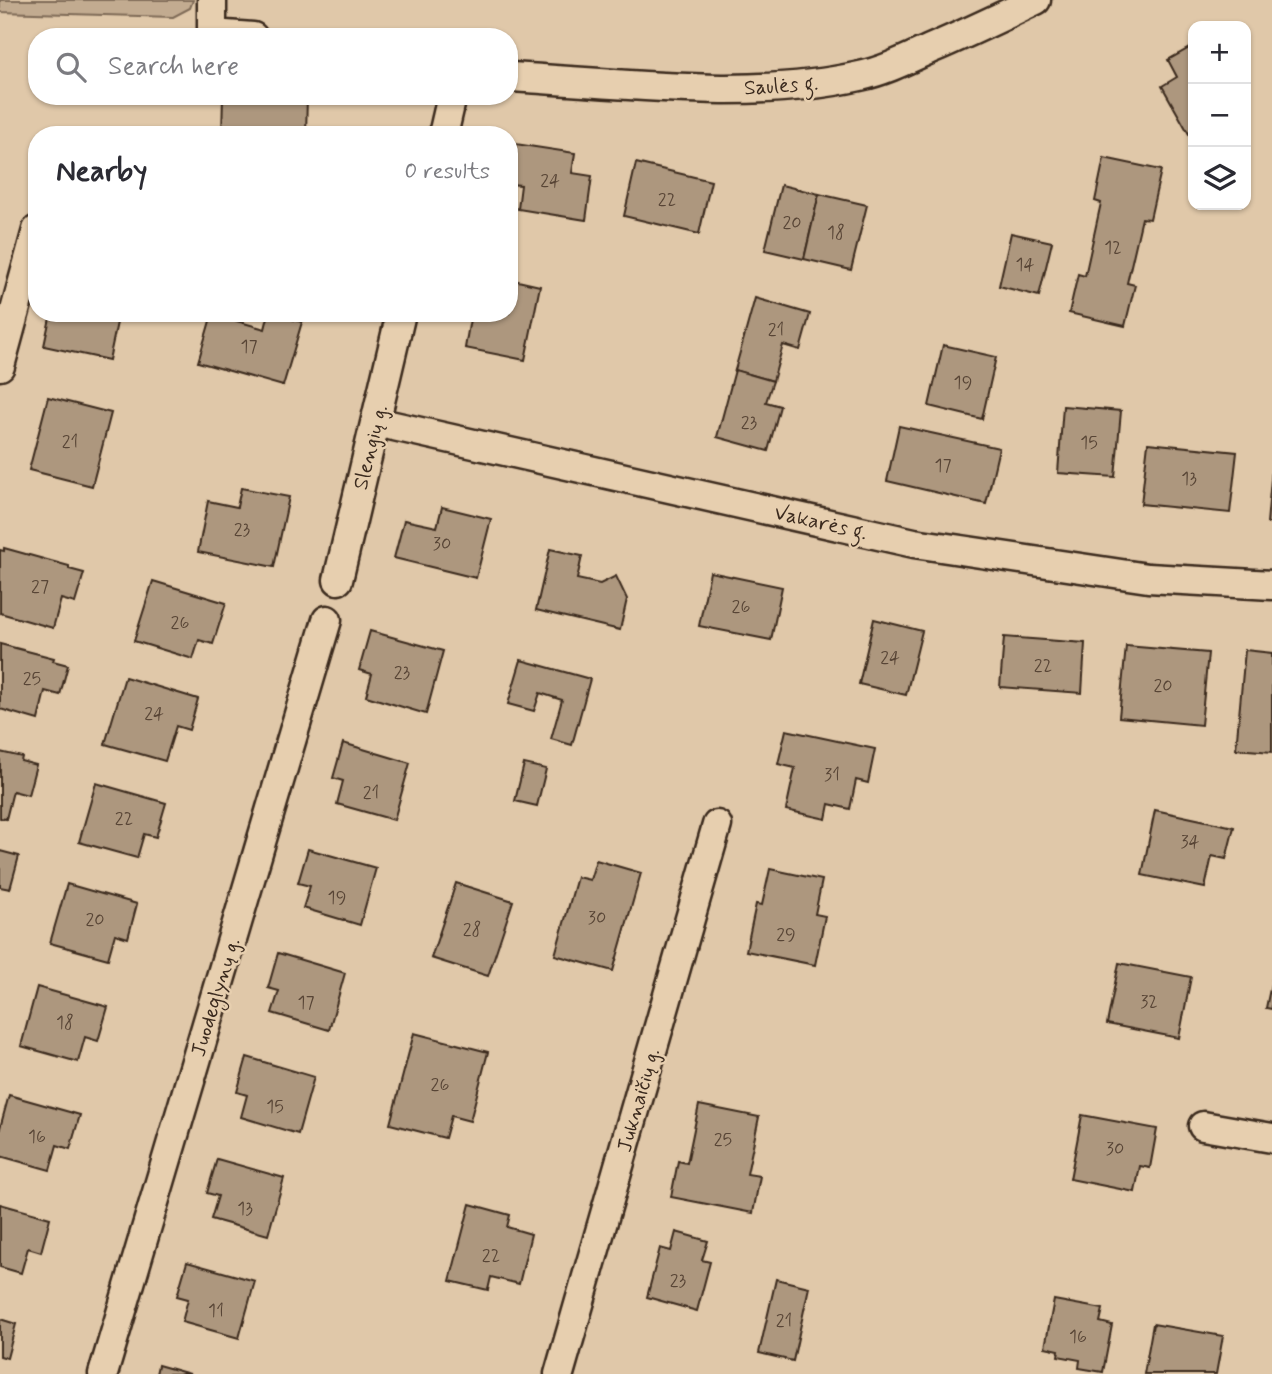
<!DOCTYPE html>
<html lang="en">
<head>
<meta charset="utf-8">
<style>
	body { margin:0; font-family:Mynerve,sans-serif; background:#f2f2f3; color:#2b2b33 }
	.controls { position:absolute; right:21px; top:21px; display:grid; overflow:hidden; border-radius:14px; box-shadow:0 2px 5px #0004 }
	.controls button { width:63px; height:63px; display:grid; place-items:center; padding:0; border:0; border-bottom:2px solid #e1e1e2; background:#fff; color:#2b2b33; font:35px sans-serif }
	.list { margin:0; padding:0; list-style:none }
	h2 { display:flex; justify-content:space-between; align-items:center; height:91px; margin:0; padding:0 28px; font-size:30px }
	h2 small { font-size:23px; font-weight:400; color:#7c7c81 }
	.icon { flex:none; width:38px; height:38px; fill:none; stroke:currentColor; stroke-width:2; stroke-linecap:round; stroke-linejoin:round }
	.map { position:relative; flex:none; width:1272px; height:1374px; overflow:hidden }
	.search { position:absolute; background:#fff; box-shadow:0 2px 5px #0004; left:28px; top:28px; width:490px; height:77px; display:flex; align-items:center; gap:18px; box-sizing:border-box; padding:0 24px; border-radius:28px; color:#7c7c81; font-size:26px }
	.panel { position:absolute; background:#fff; box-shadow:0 2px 5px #0004; left:28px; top:126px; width:490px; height:196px; border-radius:28px }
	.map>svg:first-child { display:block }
	.green { fill:#c2ab90; stroke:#7e6a57; stroke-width:2 }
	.building { fill:#ad977e; stroke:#3b2a1e; stroke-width:2 }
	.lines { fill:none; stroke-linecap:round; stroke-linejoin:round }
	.street-casing { stroke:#3b2a1e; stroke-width:33 }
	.street { stroke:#e7cfaf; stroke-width:28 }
	.labels { text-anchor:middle; stroke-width:5; stroke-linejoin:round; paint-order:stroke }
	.number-label { font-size:18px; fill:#584536 }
	.street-label { font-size:21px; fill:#3b2a1e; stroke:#e7cfaf }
</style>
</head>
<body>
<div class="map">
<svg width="1272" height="1374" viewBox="0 0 1272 1374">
	<rect width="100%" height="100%" fill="#e0c8a9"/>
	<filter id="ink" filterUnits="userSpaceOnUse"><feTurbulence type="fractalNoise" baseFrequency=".0143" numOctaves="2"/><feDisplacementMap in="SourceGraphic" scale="14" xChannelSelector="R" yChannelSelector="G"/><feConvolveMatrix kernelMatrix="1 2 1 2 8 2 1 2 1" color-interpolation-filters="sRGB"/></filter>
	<g filter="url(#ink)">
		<!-- green -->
		<polygon class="green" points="0,0 193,0 190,8 173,17 0,12"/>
		<!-- building -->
		<g class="building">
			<polygon points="1193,46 1193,131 1189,134 1162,86 1177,77 1168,60"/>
			<polygon points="223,96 307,96 306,135 222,135"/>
			<polygon points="509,143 575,153 572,173 592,176 586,220 518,209 521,185 509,184"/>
			<polygon points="1104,158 1161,170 1150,219 1142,218 1127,283 1135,285 1125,326 1069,313 1078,274 1085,276 1101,203 1095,201"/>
			<polygon points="636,163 711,181 699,234 624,216"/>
			<polygon points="781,185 819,194 804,259 765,250"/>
			<polygon points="819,194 867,205 851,270 804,259"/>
			<polygon points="1011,233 1052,242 1039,296 999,286"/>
			<polygon points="509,279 540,286 525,360 465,348 471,313 509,313"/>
			<polygon points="755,298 810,314 800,350 783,345 773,381 735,370"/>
			<polygon points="51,313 119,313 109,360 44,346"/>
			<polygon points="269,313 302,322 283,386 198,362 212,314 265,329"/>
			<polygon points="943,345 996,357 982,419 929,406"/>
			<polygon points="735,370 773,381 766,402 780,406 768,451 717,437"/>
			<polygon points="48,397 111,413 92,486 29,470"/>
			<polygon points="1063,406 1121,411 1115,477 1058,473"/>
			<polygon points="899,426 999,448 986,504 887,481"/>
			<polygon points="1148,443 1237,452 1230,513 1141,504"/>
			<polygon points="1272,468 1272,523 1267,523"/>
			<polygon points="241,488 289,497 274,567 198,552 208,501 237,507"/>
			<polygon points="442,507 491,519 476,578 394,558 404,520 437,527"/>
			<polygon points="4,548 69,566 69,569 84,573 75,603 61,599 53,628 0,613 0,550 4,551"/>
			<polygon points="550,549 582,556 577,579 600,584 616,576 627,599 620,630 536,610"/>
			<polygon points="710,572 782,587 771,640 699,626"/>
			<polygon points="153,581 226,603 213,644 199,640 193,659 134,641"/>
			<polygon points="874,619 922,631 906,695 859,684"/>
			<polygon points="370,631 443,651 426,714 366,696 372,674 359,670"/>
			<polygon points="1004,637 1085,643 1082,693 1000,687"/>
			<polygon points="0,644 54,658 53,661 68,665 60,695 45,691 38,720 0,709"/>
			<polygon points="1126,646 1208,653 1201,725 1119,717"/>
			<polygon points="1245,650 1272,653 1272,752 1236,749"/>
			<polygon points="521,660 590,679 572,745 551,739 562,700 540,693 534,711 508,704"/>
			<polygon points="125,677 198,699 189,730 176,726 165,761 105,744"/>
			<polygon points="786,730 875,749 868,783 856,780 850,809 829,804 826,819 786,810 795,768 778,764"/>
			<polygon points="343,743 410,763 394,820 337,804 343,781 333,778"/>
			<polygon points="0,752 22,757 21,761 36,765 28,795 13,791 6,819 0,818"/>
			<polygon points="524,764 546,769 537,806 515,801"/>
			<polygon points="96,783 166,803 156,837 144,834 137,858 79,842"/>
			<polygon points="1155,810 1234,827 1226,859 1212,856 1205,888 1142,875"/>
			<polygon points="308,849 376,868 360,925 303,908 310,886 298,883"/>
			<polygon points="0,851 19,856 10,889 0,887"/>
			<polygon points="596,860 641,873 613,971 555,955 577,877 590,880"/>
			<polygon points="770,869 822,880 815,914 825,916 815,965 746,951 756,904 762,905"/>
			<polygon points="456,883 513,901 488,976 431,958"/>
			<polygon points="67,884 137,904 128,938 115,934 108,959 50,943"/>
			<polygon points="278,953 345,973 329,1030 272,1013 279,991 268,988"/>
			<polygon points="1119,963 1191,977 1179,1038 1107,1024"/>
			<polygon points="1272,979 1272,1009 1266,1008"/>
			<polygon points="37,987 108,1007 98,1041 85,1037 78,1062 21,1046"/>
			<polygon points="414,1033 488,1052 470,1121 451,1116 445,1138 390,1124"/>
			<polygon points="247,1057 314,1077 298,1134 241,1117 247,1095 237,1092"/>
			<polygon points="9,1095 80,1115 70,1149 57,1145 50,1170 0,1156 0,1128"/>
			<polygon points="699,1105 759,1117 747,1174 760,1176 753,1213 671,1197 678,1161 687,1163"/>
			<polygon points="1082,1115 1157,1129 1150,1168 1140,1166 1135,1192 1070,1179"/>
			<polygon points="217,1159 284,1178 268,1235 211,1219 218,1196 207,1193"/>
			<polygon points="0,1204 50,1218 41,1252 28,1248 21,1273 0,1267"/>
			<polygon points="470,1204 510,1215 507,1227 531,1234 519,1284 491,1277 488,1290 450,1281"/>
			<polygon points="676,1232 708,1241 702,1260 710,1262 697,1311 647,1297 660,1248 671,1251"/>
			<polygon points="187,1262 255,1281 239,1338 182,1322 188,1299 177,1296"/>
			<polygon points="776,1279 809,1287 793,1361 759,1353"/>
			<polygon points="1054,1300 1103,1309 1100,1322 1112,1325 1103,1372 1079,1368 1080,1360 1058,1356 1059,1350 1045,1347"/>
			<polygon points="0,1319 16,1324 7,1358 0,1356"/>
			<polygon points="1153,1324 1223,1336 1216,1374 1144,1374"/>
			<polygon points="158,1365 190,1374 156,1374"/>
		</g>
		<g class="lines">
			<defs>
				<g id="street">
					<polyline points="212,0 212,34 253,37"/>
					<path d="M509,77C622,83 749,101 860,76C884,71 908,59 930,49C965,34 1001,17 1036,0"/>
					<polyline points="443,135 452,96"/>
					<polyline points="0,366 37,230"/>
					<polyline points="376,422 914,543 1148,578 1272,585"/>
					<polyline points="338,580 401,313"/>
					<polyline points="1203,1126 1272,1138"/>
					<polyline points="103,1374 327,620"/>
					<polyline points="559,1374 717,825"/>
				</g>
			</defs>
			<!-- street casing -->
			<use href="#street" class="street-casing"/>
			<!-- street -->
			<use href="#street" class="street"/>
		</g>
	</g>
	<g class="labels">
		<!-- number labels -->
		<g class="number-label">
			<text x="550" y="186">24</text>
			<text x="667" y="205">22</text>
			<text x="792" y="228">20</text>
			<text x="836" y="238">18</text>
			<text x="1113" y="253">12</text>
			<text x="1025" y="270">14</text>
			<text x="776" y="335">21</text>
			<text x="249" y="352">17</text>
			<text x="963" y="388">19</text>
			<text x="749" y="428">23</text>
			<text x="70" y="447">21</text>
			<text x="1089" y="448">15</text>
			<text x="943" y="471">17</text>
			<text x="1189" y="484">13</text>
			<text x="242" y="535">23</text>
			<text x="442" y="549">30</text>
			<text x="40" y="592">27</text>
			<text x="741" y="612">26</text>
			<text x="180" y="628">26</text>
			<text x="890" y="663">24</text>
			<text x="1043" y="671">22</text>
			<text x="402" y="678">23</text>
			<text x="32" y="684">25</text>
			<text x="1163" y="691">20</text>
			<text x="154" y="719">24</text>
			<text x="832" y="780">31</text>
			<text x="371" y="798">21</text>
			<text x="124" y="824">22</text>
			<text x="1190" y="847">34</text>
			<text x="337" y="903">19</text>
			<text x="597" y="923">30</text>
			<text x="95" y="925">20</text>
			<text x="472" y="935">28</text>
			<text x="786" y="940">29</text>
			<text x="1149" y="1007">32</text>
			<text x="306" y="1008">17</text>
			<text x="65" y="1028">18</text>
			<text x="440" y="1090">26</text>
			<text x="275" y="1112">15</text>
			<text x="37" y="1142">16</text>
			<text x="723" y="1145">25</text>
			<text x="1115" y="1154">30</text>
			<text x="245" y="1214">13</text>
			<text x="491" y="1261">22</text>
			<text x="678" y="1286">23</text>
			<text x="216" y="1316">11</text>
			<text x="784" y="1326">21</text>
			<text x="1078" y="1342">16</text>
		</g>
		<!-- street labels -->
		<g class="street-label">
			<text transform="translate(781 85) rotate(-4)" y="7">Saulės g.</text>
			<text transform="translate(370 447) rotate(-76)" y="7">Slengių g.</text>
			<text transform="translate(821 522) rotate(13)" y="7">Vakarės g.</text>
			<text transform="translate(215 997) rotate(-73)" y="7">Juodeglynų g.</text>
			<text transform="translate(638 1100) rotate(-74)" y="7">Juknaičių g.</text>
		</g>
	</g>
</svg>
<div class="controls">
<button>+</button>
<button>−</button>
<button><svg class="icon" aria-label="layers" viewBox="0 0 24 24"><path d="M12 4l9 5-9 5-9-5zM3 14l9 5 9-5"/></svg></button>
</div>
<div class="search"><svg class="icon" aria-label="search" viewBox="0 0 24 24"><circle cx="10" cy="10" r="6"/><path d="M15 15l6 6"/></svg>Search here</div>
<section class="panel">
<h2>Nearby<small>0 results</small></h2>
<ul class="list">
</ul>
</section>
</div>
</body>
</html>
